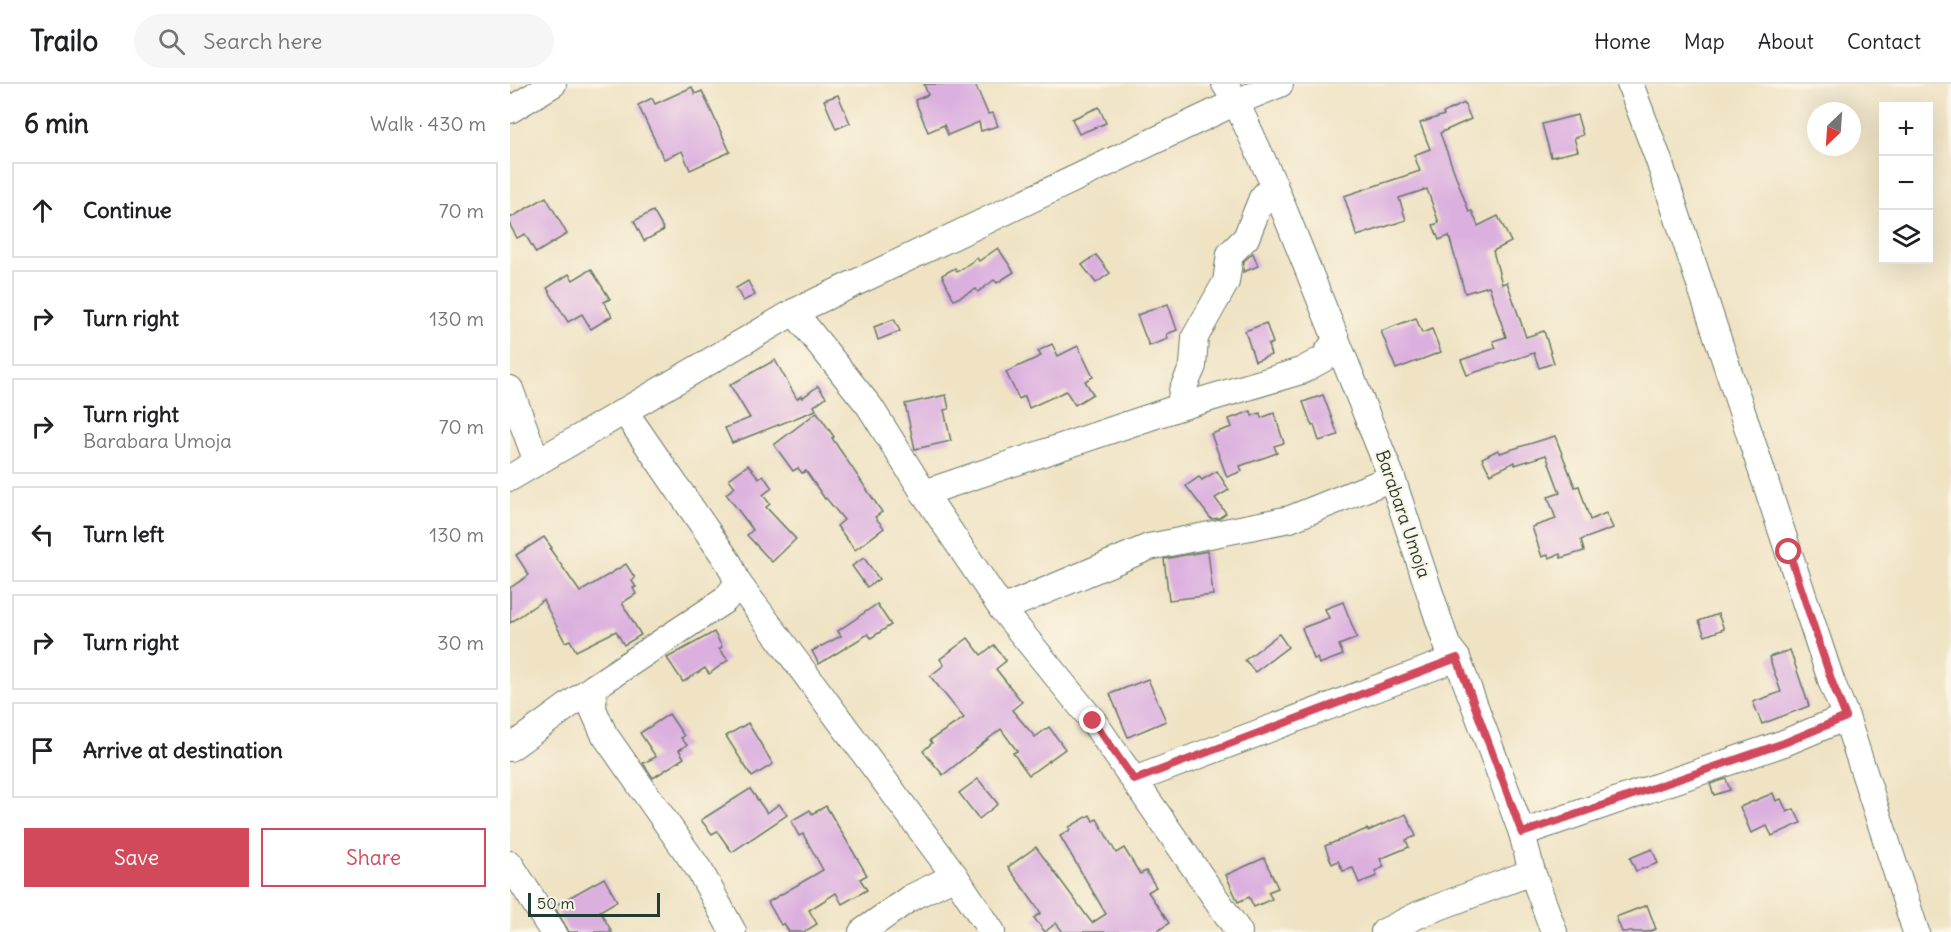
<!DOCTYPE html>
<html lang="en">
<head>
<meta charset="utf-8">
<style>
	body { margin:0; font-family:Delius,sans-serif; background:#f6f6f6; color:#202124 }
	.controls { position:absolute; right:18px; top:18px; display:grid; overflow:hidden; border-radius:0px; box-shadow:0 6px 24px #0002 }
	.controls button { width:54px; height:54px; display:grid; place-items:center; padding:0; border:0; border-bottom:2px solid #e0e0e0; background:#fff; color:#202124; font:30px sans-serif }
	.compass { position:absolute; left:1297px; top:18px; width:54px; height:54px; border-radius:50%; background:#fff; box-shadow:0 6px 24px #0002; rotate:205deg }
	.scale { position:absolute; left:18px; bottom:15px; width:132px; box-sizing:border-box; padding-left:6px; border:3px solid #1f3d34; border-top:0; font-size:16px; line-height:21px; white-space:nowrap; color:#1f3d34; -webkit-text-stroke:4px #fcf5e5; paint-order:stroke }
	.stop { position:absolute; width:18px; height:18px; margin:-14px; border:4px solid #d1495b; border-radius:50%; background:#fff }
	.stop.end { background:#d1495b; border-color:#fff; box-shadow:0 2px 6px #0008 }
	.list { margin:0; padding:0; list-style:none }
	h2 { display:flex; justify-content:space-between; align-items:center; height:78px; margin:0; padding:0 24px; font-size:26px }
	h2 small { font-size:20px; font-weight:400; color:#757577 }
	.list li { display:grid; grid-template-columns:39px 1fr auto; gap:18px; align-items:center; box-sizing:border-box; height:96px; margin:0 12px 12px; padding:0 12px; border:2px solid #e0e0e0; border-radius:0px }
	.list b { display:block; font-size:22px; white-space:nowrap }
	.list p { margin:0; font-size:20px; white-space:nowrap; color:#757577 }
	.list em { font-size:20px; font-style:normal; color:#757577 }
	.actions { display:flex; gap:12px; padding:18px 24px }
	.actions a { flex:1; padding:14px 0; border:2px solid #d1495b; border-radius:0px; text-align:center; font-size:21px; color:#d1495b }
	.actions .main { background:#d1495b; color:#fff }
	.icon { flex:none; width:33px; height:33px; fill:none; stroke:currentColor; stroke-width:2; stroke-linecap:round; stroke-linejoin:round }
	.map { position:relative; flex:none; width:1441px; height:848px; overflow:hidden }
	header { display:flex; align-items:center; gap:36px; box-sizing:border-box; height:84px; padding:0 30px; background:#fff; border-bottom:2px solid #e0e0e0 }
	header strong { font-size:28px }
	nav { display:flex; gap:33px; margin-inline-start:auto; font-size:21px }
	.search { width:420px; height:54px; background:#f6f6f6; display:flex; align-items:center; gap:15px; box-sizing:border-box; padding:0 21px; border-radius:33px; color:#757577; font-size:22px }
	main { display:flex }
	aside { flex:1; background:#fff }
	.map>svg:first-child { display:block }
	.building { fill:#dbb0df }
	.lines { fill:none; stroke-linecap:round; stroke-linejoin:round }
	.minor-casing { stroke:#687766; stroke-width:28 }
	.minor { stroke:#fff; stroke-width:26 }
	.route { stroke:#d1495b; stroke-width:8 }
	.labels { text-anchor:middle; stroke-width:5; stroke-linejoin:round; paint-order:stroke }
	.street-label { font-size:18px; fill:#1f3d34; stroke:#fcf5e5 }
</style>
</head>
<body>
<header>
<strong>Trailo</strong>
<div class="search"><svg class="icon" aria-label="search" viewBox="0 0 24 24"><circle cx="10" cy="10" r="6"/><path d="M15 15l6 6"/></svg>Search here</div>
<nav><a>Home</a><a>Map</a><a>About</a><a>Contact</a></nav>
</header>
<main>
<aside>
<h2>6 min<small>Walk · 430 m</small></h2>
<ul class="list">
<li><svg class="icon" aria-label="ahead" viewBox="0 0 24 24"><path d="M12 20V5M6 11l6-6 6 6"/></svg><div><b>Continue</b></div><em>70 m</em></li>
<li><svg class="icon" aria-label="right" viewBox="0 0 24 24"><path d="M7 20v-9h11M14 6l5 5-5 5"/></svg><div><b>Turn right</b></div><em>130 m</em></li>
<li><svg class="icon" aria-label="right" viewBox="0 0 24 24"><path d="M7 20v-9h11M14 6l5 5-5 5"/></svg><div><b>Turn right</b><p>Barabara Umoja</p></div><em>70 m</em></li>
<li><svg class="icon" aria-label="left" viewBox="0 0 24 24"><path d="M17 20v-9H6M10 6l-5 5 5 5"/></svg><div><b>Turn left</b></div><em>130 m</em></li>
<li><svg class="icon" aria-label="right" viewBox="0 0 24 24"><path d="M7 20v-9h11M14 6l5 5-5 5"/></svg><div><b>Turn right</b></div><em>30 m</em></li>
<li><svg class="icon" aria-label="arrive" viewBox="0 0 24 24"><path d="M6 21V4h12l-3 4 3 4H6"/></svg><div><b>Arrive at destination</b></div></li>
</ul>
<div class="actions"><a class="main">Save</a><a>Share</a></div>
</aside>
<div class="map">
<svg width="1441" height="848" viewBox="0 0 1441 848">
	<rect width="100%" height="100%" fill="#fcf5e5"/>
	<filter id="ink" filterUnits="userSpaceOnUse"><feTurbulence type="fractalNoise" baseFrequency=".0167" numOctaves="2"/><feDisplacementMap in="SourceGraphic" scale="12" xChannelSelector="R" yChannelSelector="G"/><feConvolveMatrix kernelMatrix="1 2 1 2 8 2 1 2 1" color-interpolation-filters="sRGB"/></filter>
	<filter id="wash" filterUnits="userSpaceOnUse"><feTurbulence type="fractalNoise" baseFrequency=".008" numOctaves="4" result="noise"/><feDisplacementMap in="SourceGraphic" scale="24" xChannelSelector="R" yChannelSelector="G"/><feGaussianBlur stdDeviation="1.35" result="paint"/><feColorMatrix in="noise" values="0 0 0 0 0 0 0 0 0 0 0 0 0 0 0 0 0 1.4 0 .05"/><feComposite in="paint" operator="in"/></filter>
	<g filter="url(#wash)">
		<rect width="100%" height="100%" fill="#efe3c4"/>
		<g id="blocks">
			<!-- building -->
			<g class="building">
				<polygon points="414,0 465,0 478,30 483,29 488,42 471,47 469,38 438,51 434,41 418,48 405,16 418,11"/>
				<polygon points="182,3 185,10 192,7 220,68 180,86 172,67 154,75 128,21 142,14 145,20"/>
				<polygon points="328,11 340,39 326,45 314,16"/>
				<polygon points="954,19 961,35 930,49 959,128 962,127 968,142 988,132 1001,158 983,167 992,200 997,198 1016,253 1034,247 1044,279 1029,284 1024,269 957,291 951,276 986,264 983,257 996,253 979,202 955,209 939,152 929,156 923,141 929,139 917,105 889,114 896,136 847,152 834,112 910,87 904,71 920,65 910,39 934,31 933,29"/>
				<polygon points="589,23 596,39 569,50 562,35"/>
				<polygon points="1067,31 1073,51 1064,54 1068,67 1041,73 1032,40"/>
				<polygon points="36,113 57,150 26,169 15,150 7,154 0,141 0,134"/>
				<polygon points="143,127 154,146 134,157 124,137"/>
				<polygon points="488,164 504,188 487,199 484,196 468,208 466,205 444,216 432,191 445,184 447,188 467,174 469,177"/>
				<polygon points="743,169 748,182 733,188 734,177"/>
				<polygon points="586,171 600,189 586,199 572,181"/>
				<polygon points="81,185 100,215 94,218 102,232 81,245 72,230 58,238 37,204 59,190 63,196"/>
				<polygon points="238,197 245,211 233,217 226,204"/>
				<polygon points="658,220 667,246 657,250 658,255 639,262 627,231"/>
				<polygon points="906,234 912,249 922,245 931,268 886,285 871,247"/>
				<polygon points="384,235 390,247 368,256 364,243"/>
				<polygon points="756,239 763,259 758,261 761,271 745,277 735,247"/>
				<polygon points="542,260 548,272 568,262 583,293 575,297 583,310 565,321 556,307 519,324 515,312 509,315 496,288 531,272 528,267"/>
				<polygon points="265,276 287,315 291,312 292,314 308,302 316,313 304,322 306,326 222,359 215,344 240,334 220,301"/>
				<polygon points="436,311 439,325 434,326 441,357 405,365 395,320"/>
				<polygon points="813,311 828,351 809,357 804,341 802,342 793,318"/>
				<polygon points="741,327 742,332 750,329 751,334 764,329 774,359 764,362 767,369 730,382 732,387 717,393 701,350 722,343 719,335"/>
				<polygon points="307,328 324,353 322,354 372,428 365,433 374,444 345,466 327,442 334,436 316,414 315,415 296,387 292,389 288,384 283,387 264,361"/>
				<polygon points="1045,352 1065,403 1069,402 1080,436 1096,429 1103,444 1071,456 1074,467 1051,474 1050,470 1039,474 1038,471 1032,473 1022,443 1046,435 1038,413 1050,409 1036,371 1005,381 1005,378 980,390 972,374 988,366 990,369"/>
				<polygon points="238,381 249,394 253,391 262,404 253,411 260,420 256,423 286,455 262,478 237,451 243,446 216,410 225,403 219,395"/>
				<polygon points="707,387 719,406 705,414 716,429 709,434 701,435 676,402 689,393 692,396"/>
				<polygon points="34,453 42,464 40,465 70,508 116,480 125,494 122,497 126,503 123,504 126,510 112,519 131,551 114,561 106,547 66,567 60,556 55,558 33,516 0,539 0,504 19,491 6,471"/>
				<polygon points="698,467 703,511 659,516 654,475"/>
				<polygon points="354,474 369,495 357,503 342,482"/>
				<polygon points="833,518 847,554 829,561 833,571 809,580 807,574 804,575 792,544 819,534 815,525"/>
				<polygon points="367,520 381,541 361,554 358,550 309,580 302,567 331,552 328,547"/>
				<polygon points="1208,530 1214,545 1195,552 1189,537"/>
				<polygon points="204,548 212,563 209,565 218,576 199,590 195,584 173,598 157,574"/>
				<polygon points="769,550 778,563 745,588 735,576"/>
				<polygon points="458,554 471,571 484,561 496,577 486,585 512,618 502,626 525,653 539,643 555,665 519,691 503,669 507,667 491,645 433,691 413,667 422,659 420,656 454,634 420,592 434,581 430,575"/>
				<polygon points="1280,566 1299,622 1252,640 1243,618 1271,608 1259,573"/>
				<polygon points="638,595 656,637 618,653 600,610"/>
				<polygon points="159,630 174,652 171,654 177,661 169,666 174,674 143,694 133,679 146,673 130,649"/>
				<polygon points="238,639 263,680 242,693 216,652"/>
				<polygon points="468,695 488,720 469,735 449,709"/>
				<polygon points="1216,695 1220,706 1204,711 1200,700"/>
				<polygon points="240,705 257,729 269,720 277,731 222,768 207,747 202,750 191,736"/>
				<polygon points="1263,709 1266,717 1271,715 1277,728 1284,725 1291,739 1262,752 1257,742 1241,749 1230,723"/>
				<polygon points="316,722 357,791 350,795 357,806 332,820 326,809 299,826 307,840 294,848 279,848 274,839 271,841 258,818 313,786 293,750 289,752 281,737 300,726 302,730"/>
				<polygon points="896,730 906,752 896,756 899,763 870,775 874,783 865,787 867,792 849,799 843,784 833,787 828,777 822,780 815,762 857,745 858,747"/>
				<polygon points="580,731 583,737 587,735 606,769 614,764 630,790 636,787 646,803 638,808 659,839 646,848 553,848 546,839 535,848 524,834 531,829 498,783 526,763 582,839 596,830 550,752 560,746 559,743"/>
				<polygon points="1142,765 1148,779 1126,787 1120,774"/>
				<polygon points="754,774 768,804 758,808 762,815 744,823 739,813 728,818 716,791"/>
				<polygon points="94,794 107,817 90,827 102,848 59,848 44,822"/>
				<polygon points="1137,821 1146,845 1137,848 1112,848 1106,833"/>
			</g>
		</g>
	</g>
	<g filter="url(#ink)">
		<use href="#blocks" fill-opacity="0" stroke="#687766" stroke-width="1.5"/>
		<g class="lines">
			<defs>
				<g id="minor">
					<polyline points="715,0 726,18 764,101 882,394 937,561 947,574 1012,749 1022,788 1044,848"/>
					<polyline points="1120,0 1148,74 1322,599 1336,633 1406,848"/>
					<polyline points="0,26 43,0"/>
					<polyline points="284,228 360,323 414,409 492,525 583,637 729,848"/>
					<polyline points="0,305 27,378"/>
					<polyline points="670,323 672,307 683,282 685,253 716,198 720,170 736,154 752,114 764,101"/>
					<polyline points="115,328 219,479 228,499 215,516 84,603 83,625 94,650 190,787 223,848"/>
					<polyline points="0,394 284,228 726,18 770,0"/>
					<polyline points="414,409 670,323 791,287 813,275 826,256"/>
					<polyline points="228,499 445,792 482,848"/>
					<polyline points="492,525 639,463 780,435 882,394"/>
					<polyline points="0,664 84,603"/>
					<polyline points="624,696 947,574"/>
					<polyline points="1012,749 1274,659 1336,633"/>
					<polyline points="0,780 43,848"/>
					<polyline points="352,848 400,814 445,792"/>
					<polyline points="874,848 910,830 1022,788"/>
				</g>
			</defs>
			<!-- minor casing -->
			<use href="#minor" class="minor-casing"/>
			<!-- minor -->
			<use href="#minor" class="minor"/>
		</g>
	</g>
	<g class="lines" filter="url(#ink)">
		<!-- route -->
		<polyline class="route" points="583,637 624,696 947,574 1012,749 1274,659 1336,633 1322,598 1279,468"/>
	</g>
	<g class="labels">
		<!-- street labels -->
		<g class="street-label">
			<text transform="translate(893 430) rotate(71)" y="6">Barabara Umoja</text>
		</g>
	</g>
</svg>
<div class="controls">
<button>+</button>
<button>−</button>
<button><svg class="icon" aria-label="layers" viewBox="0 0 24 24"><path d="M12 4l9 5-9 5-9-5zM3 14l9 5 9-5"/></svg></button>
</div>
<svg class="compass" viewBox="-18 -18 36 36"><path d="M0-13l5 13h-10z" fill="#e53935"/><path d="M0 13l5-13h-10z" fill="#757577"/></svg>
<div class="scale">50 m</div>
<div class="stop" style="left:1279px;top:468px"></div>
<div class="stop end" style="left:583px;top:637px"></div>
</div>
</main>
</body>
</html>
